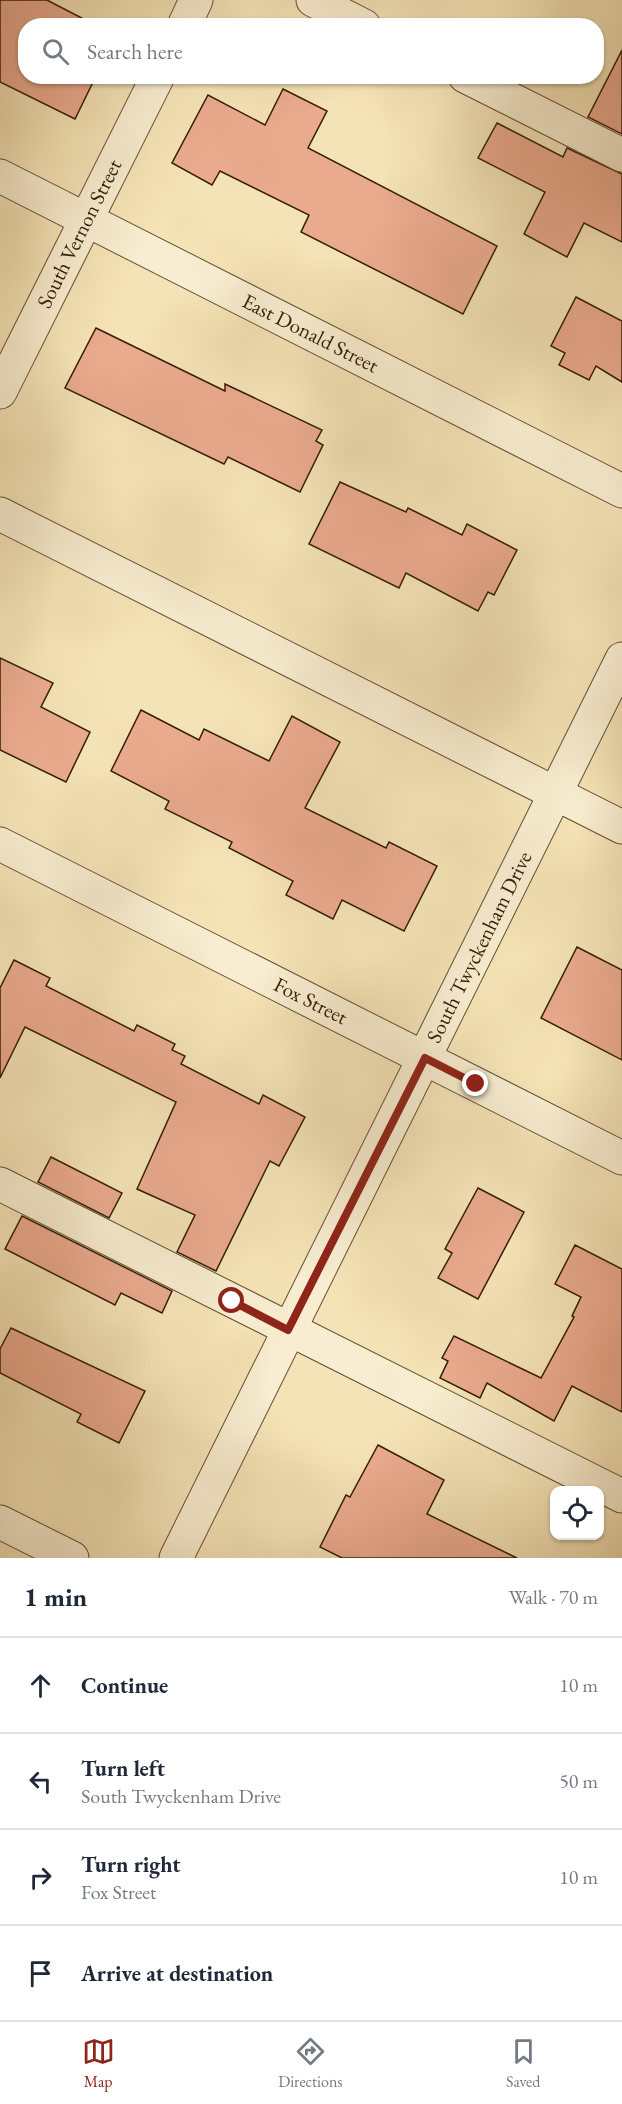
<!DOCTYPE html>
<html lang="en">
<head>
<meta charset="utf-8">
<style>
	body { margin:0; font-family:"EB Garamond",serif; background:#f2f2f3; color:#1f2937 }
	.controls { position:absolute; right:18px; bottom:18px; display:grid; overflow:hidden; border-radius:12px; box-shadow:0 2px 4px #0004 }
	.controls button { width:54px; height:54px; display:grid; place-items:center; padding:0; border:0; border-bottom:2px solid #e0e1e3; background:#fff; color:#1f2937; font:30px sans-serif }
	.stop { position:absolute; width:18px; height:18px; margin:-14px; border:4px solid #8f2418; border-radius:50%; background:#fff }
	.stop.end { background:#8f2418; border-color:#fff; box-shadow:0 2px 6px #0008 }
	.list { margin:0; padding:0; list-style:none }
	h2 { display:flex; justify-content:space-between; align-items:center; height:78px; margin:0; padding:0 24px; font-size:26px }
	h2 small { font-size:20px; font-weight:400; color:#747a83 }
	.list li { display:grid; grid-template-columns:39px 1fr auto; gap:18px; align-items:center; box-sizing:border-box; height:96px; padding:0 24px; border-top:2px solid #e0e1e3 }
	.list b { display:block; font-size:22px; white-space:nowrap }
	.list p { margin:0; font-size:20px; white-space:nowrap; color:#747a83 }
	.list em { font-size:20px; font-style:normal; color:#747a83 }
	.icon { flex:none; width:33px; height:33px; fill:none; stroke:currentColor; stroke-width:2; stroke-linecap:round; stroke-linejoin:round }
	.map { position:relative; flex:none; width:622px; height:1558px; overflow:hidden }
	.search { position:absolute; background:#fff; box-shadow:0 2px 4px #0004; left:18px; right:18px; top:18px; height:66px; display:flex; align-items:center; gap:15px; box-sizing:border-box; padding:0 21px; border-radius:24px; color:#747a83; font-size:22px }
	.sheet { height:462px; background:#fff }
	nav { display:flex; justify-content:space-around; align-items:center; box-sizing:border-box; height:84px; border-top:2px solid #e0e1e3; background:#fff; font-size:16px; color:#747a83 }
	nav a { display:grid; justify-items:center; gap:3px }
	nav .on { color:#8f2418 }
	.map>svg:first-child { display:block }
	.building { fill:#eaaa8e; stroke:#341d06; stroke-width:1.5 }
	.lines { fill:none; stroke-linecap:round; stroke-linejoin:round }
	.minor-casing { stroke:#644e32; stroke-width:35 }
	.minor { stroke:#f8edd0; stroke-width:33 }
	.route { stroke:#8f2418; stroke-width:8 }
	.labels { text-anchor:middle; stroke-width:4.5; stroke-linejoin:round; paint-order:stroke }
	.street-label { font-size:21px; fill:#341d06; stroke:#f8edd0 }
</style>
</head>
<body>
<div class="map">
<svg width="622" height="1558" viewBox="0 0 622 1558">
	<rect width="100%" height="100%" fill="#f4e3b6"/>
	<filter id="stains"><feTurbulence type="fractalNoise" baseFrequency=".00333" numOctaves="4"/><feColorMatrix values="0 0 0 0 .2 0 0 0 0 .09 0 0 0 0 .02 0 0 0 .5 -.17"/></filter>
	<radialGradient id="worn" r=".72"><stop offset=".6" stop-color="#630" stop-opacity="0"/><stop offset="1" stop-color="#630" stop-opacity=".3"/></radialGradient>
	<!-- building -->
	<g class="building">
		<polygon points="0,0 47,0 97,26 26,26 26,76 96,76 75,119 0,82"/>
		<polygon points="622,50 622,134 588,117"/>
		<polygon points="283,89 327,111 308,148 497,246 463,314 301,232 309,215 220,171 212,185 172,163 208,95 265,125"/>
		<polygon points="497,123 563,157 567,148 622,174 622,242 584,223 567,257 524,234 545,192 478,158"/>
		<polygon points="576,297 622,321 622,382 596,366 589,380 559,365 565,353 551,346"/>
		<polygon points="96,328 225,391 225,384 322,430 316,441 323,445 300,492 228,457 224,464 65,388"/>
		<polygon points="340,482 406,512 408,508 462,535 467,524 517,550 494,595 488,592 478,611 406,573 399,588 309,544"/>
		<polygon points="0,658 53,683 41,707 90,732 66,782 0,750"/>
		<polygon points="141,710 199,740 204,729 269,761 292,716 340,742 305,808 386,848 389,842 437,866 404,931 342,900 333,919 286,895 293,881 229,848 232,842 165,809 169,801 111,771"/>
		<polygon points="577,947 622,970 622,1060 541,1018"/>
		<polygon points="14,960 50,978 46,986 134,1031 137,1025 175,1044 172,1050 185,1056 181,1064 259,1104 263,1095 305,1117 279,1166 270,1161 216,1271 177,1252 195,1215 137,1189 176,1102 25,1027 0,1078 0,988"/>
		<polygon points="51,1157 122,1193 109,1218 38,1182"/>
		<polygon points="478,1188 524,1212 478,1299 438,1278 452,1253 445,1249"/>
		<polygon points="22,1216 172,1291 162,1313 121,1293 115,1305 5,1249"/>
		<polygon points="575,1245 622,1269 622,1412 572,1386 554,1421 487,1383 480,1398 440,1378 448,1361 442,1358 454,1336 541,1378 574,1317 572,1316 581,1297 555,1284"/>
		<polygon points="11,1328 145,1391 119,1443 77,1422 81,1414 0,1373 0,1349"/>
		<polygon points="378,1445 444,1480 427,1514 517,1558 342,1558 320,1547 346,1495 350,1497"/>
	</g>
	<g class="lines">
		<defs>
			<g id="minor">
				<polyline points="313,0 364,26"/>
				<polyline points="184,26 196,0"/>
				<polyline points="465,76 622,155"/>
				<path id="s1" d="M0,176L622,491"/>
				<path id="s2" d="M0,392L158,76"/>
				<polyline points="0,514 622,827"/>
				<path id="s3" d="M0,844L622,1158"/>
				<polyline points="0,1184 622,1496"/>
				<polyline points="0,1522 72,1558"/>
				<path id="s4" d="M176,1558L622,659"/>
			</g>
		</defs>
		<!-- minor casing -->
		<use href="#minor" class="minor-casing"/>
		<!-- minor -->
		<use href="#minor" class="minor"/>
	</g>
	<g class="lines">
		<!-- route -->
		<polyline class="route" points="232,1301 288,1330 425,1058 476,1084"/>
	</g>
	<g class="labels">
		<!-- street labels -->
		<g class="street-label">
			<text dy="7" stroke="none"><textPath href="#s2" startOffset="177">South Vernon Street</textPath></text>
			<text dy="7" stroke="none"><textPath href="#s1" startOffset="348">East Donald Street</textPath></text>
			<text dy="7" stroke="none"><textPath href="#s4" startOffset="682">South Twyckenham Drive</textPath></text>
			<text dy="7" stroke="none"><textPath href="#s3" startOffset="348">Fox Street</textPath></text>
		</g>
	</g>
	<rect width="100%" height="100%" filter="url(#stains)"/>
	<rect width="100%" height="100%" fill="url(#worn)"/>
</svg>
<div class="controls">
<button><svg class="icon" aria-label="locate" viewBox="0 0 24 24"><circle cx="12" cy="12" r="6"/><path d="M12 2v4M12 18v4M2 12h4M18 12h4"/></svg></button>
</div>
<div class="stop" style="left:232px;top:1301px"></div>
<div class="stop end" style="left:476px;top:1084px"></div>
<div class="search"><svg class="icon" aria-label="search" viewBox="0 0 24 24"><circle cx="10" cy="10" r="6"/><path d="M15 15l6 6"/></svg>Search here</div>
</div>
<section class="sheet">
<h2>1 min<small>Walk · 70 m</small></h2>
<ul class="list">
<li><svg class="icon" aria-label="ahead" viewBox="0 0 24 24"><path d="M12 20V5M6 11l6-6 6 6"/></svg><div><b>Continue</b></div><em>10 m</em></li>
<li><svg class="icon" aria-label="left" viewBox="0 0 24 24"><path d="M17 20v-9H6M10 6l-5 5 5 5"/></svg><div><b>Turn left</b><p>South Twyckenham Drive</p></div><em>50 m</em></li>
<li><svg class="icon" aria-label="right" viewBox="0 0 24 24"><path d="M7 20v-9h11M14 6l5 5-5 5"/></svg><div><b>Turn right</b><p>Fox Street</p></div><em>10 m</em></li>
<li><svg class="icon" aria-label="arrive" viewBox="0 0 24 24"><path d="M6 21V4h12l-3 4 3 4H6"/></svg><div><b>Arrive at destination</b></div></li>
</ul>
</section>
<nav>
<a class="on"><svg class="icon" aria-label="map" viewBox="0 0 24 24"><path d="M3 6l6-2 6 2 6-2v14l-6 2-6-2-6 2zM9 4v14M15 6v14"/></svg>Map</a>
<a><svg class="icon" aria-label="directions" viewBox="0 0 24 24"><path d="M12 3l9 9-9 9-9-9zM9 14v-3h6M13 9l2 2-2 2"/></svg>Directions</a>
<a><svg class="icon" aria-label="saved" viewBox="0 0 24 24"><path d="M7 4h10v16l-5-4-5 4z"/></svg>Saved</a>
</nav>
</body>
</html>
